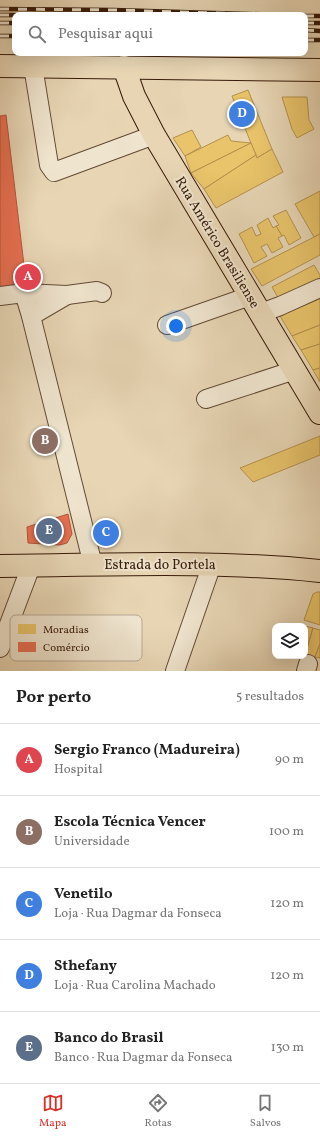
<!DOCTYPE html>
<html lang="pt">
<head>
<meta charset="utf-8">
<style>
	body { margin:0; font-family:Vollkorn,serif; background:#f2f2f2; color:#222 }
	.controls { position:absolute; right:12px; bottom:12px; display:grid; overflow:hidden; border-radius:8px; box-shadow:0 4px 16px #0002 }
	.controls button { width:36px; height:36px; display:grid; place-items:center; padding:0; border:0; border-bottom:1px solid #e0e0e0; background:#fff; color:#222; font:20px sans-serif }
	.you { position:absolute; left:176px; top:326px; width:14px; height:14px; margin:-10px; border:3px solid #fff; border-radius:50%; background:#1a73e8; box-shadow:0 0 0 6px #1a73e833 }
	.badge { display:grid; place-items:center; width:26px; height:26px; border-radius:50%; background:#d93025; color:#fff; font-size:13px; font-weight:700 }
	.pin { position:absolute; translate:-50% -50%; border:2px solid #fff; box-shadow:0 1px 4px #0006 }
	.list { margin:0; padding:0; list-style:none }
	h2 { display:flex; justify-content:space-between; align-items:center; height:52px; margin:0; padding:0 16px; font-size:17px }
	h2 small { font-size:13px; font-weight:400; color:#767676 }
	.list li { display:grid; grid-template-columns:26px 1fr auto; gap:12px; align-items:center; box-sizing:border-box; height:72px; padding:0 16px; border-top:1px solid #e0e0e0 }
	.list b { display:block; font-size:15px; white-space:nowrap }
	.list p { margin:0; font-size:13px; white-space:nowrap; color:#767676 }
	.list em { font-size:13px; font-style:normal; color:#767676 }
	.icon { flex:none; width:22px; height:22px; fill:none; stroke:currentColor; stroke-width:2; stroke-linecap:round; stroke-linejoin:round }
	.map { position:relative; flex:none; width:320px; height:671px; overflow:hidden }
	.search { position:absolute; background:#fff; box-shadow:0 4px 16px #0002; left:12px; right:12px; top:12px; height:44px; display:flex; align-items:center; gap:10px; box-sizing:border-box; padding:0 14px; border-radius:8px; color:#767676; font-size:15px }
	.sheet { height:412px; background:#fff }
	nav { display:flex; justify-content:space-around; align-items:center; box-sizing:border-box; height:56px; border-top:1px solid #e0e0e0; background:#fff; font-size:11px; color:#767676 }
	nav a { display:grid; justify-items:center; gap:2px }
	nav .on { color:#d93025 }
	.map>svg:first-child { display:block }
	.homes { fill:#e9c46a; stroke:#b4914d }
	.shops { fill:#e76f51; stroke:#b2563b }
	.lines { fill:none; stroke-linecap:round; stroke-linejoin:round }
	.minor-casing { stroke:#634a34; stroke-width:20 }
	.major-casing { stroke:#371b09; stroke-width:24 }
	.minor { stroke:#efe4ce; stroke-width:18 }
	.major { stroke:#e7d5b4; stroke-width:22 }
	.rail-casing { stroke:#371b09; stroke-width:4.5 }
	.rail { stroke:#efe4ce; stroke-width:3; stroke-dasharray:9; stroke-linecap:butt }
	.labels { text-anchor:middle; stroke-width:4; stroke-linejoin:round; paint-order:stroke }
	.street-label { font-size:14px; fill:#371b09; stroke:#efe4ce }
	.key { fill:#efe4ce; stroke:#b8a893; stroke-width:1 }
	.key-label { font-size:11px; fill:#371b09 }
</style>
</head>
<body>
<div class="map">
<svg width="320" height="671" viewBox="0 0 320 671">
	<rect width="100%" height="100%" fill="#e7d5b4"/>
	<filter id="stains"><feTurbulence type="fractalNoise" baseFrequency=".005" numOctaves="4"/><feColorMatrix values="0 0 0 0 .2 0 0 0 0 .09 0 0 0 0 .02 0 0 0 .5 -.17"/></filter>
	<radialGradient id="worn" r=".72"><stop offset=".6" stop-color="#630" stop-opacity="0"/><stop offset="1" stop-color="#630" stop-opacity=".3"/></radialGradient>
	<!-- homes -->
	<g class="homes">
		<polygon points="248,90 272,149 257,158 232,96"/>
		<polygon points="282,97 307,97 309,120 314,129 297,138 292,129"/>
		<polygon points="192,130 201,147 185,156 173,138"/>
		<polygon points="228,135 231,141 251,143 191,173 185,156"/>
		<polygon points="251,143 256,155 204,189 191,173"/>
		<polygon points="272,149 283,172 216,208 204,189 256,155 257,158"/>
		<polygon points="320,191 320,234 314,237 295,204"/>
		<polygon points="286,210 301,238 289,245 284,235 282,236 276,226 279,225 273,216"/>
		<polygon points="268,218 273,228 276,226 282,236 278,238 283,247 272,253 267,244 261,247 267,256 254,263 239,234 252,227 256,236 261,234 257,225"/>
		<polygon points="320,234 320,255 262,286 251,269"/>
		<polygon points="314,265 320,275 320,283 281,303 272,287"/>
		<polygon points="320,293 320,325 292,336 277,311"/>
		<polygon points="320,325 320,344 301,350 292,336"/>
		<polygon points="320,344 320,368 313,370 301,350"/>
		<polygon points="320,368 320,382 313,370"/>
		<polygon points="320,436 320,455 253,482 240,468"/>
		<polygon points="317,592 320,592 320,625 304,620 313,594"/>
		<polygon points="302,625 313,628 305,654 305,626"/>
		<polygon points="313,628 320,630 320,644 315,657 305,656"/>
		<polygon points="320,644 320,658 315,657"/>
	</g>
	<!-- shops -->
	<g class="shops">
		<polygon points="6,115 27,290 0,293 0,116"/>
		<polygon points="68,514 72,534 67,543 60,545 28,543 27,527"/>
	</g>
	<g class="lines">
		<defs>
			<g id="minor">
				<polyline points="33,66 49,165 54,172 154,135"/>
				<polyline points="24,293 67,295 97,291 102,293"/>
				<polyline points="0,296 24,293 31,316 93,565"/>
				<polyline points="261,313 280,306 320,288"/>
				<polyline points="31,316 67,295"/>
				<polyline points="167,325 250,296"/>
				<polyline points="206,399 295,370"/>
				<polyline points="0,648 31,566"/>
				<polyline points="175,671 212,564"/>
				<polyline points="306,671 308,664"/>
			</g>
			<g id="major">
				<polyline points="0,66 320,70"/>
				<polyline points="124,67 134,96 154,135 320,413"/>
				<path d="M0,566C107,565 214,560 320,571"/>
			</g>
		</defs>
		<!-- minor casing -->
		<use href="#minor" class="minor-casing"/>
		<!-- major casing -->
		<use href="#major" class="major-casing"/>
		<!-- minor -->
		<use href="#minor" class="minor"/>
		<!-- major -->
		<use href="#major" class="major"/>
		<defs>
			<g id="rail">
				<polyline points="0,9 114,10 285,15"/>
				<polyline points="0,15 15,15"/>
				<polyline points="305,16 320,16"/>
				<polyline points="0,23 15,23"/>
				<polyline points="305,23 320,23"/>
				<polyline points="305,30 320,31"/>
				<polyline points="0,36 15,36"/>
				<polyline points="305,40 320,40"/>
			</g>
		</defs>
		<!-- rail casing -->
		<use href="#rail" class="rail-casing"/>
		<!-- rail -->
		<use href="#rail" class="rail"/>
	</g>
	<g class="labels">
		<!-- street labels -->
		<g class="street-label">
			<text transform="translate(218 242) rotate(59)" y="5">Rua Américo Brasiliense</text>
			<text x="160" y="569">Estrada do Portela</text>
		</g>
	</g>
	<!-- legend -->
	<rect x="10" y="615" width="132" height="46" rx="6" class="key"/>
	<rect x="18" y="624" width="18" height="10" fill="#e9c46a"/>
	<rect x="18" y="642" width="18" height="10" fill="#e76f51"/>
	<g class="key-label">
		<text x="43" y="633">Moradias</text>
		<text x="43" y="651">Comércio</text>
	</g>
	<rect width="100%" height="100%" filter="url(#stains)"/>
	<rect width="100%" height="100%" fill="url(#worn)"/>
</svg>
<div class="controls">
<button><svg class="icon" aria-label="layers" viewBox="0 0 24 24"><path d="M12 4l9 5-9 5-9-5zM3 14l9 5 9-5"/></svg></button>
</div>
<div class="you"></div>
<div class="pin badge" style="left:28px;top:277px;background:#e0444e">A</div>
<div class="pin badge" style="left:45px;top:441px;background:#8d6e63">B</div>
<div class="pin badge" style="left:106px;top:533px;background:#3f7fe0">C</div>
<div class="pin badge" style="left:242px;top:114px;background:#3f7fe0">D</div>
<div class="pin badge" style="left:49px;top:531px;background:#5c6f8a">E</div>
<div class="search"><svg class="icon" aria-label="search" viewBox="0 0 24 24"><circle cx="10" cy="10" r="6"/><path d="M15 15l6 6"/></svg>Pesquisar aqui</div>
</div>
<section class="sheet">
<h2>Por perto<small>5 resultados</small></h2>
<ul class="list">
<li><span class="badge" style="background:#e0444e">A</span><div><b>Sergio Franco (Madureira)</b><p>Hospital</p></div><em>90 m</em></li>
<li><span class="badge" style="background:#8d6e63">B</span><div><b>Escola Técnica Vencer</b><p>Universidade</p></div><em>100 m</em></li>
<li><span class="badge" style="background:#3f7fe0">C</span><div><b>Venetilo</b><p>Loja · Rua Dagmar da Fonseca</p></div><em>120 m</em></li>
<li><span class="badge" style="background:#3f7fe0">D</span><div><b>Sthefany</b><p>Loja · Rua Carolina Machado</p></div><em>120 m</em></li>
<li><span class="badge" style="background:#5c6f8a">E</span><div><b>Banco do Brasil</b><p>Banco · Rua Dagmar da Fonseca</p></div><em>130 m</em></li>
</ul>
</section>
<nav>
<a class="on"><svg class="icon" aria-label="map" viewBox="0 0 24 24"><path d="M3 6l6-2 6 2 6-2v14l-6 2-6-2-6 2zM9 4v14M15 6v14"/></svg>Mapa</a>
<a><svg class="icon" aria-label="directions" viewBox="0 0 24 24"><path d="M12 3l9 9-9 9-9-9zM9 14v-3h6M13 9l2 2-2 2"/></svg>Rotas</a>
<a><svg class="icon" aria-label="saved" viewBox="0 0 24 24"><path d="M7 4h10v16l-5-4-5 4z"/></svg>Salvos</a>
</nav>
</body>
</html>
